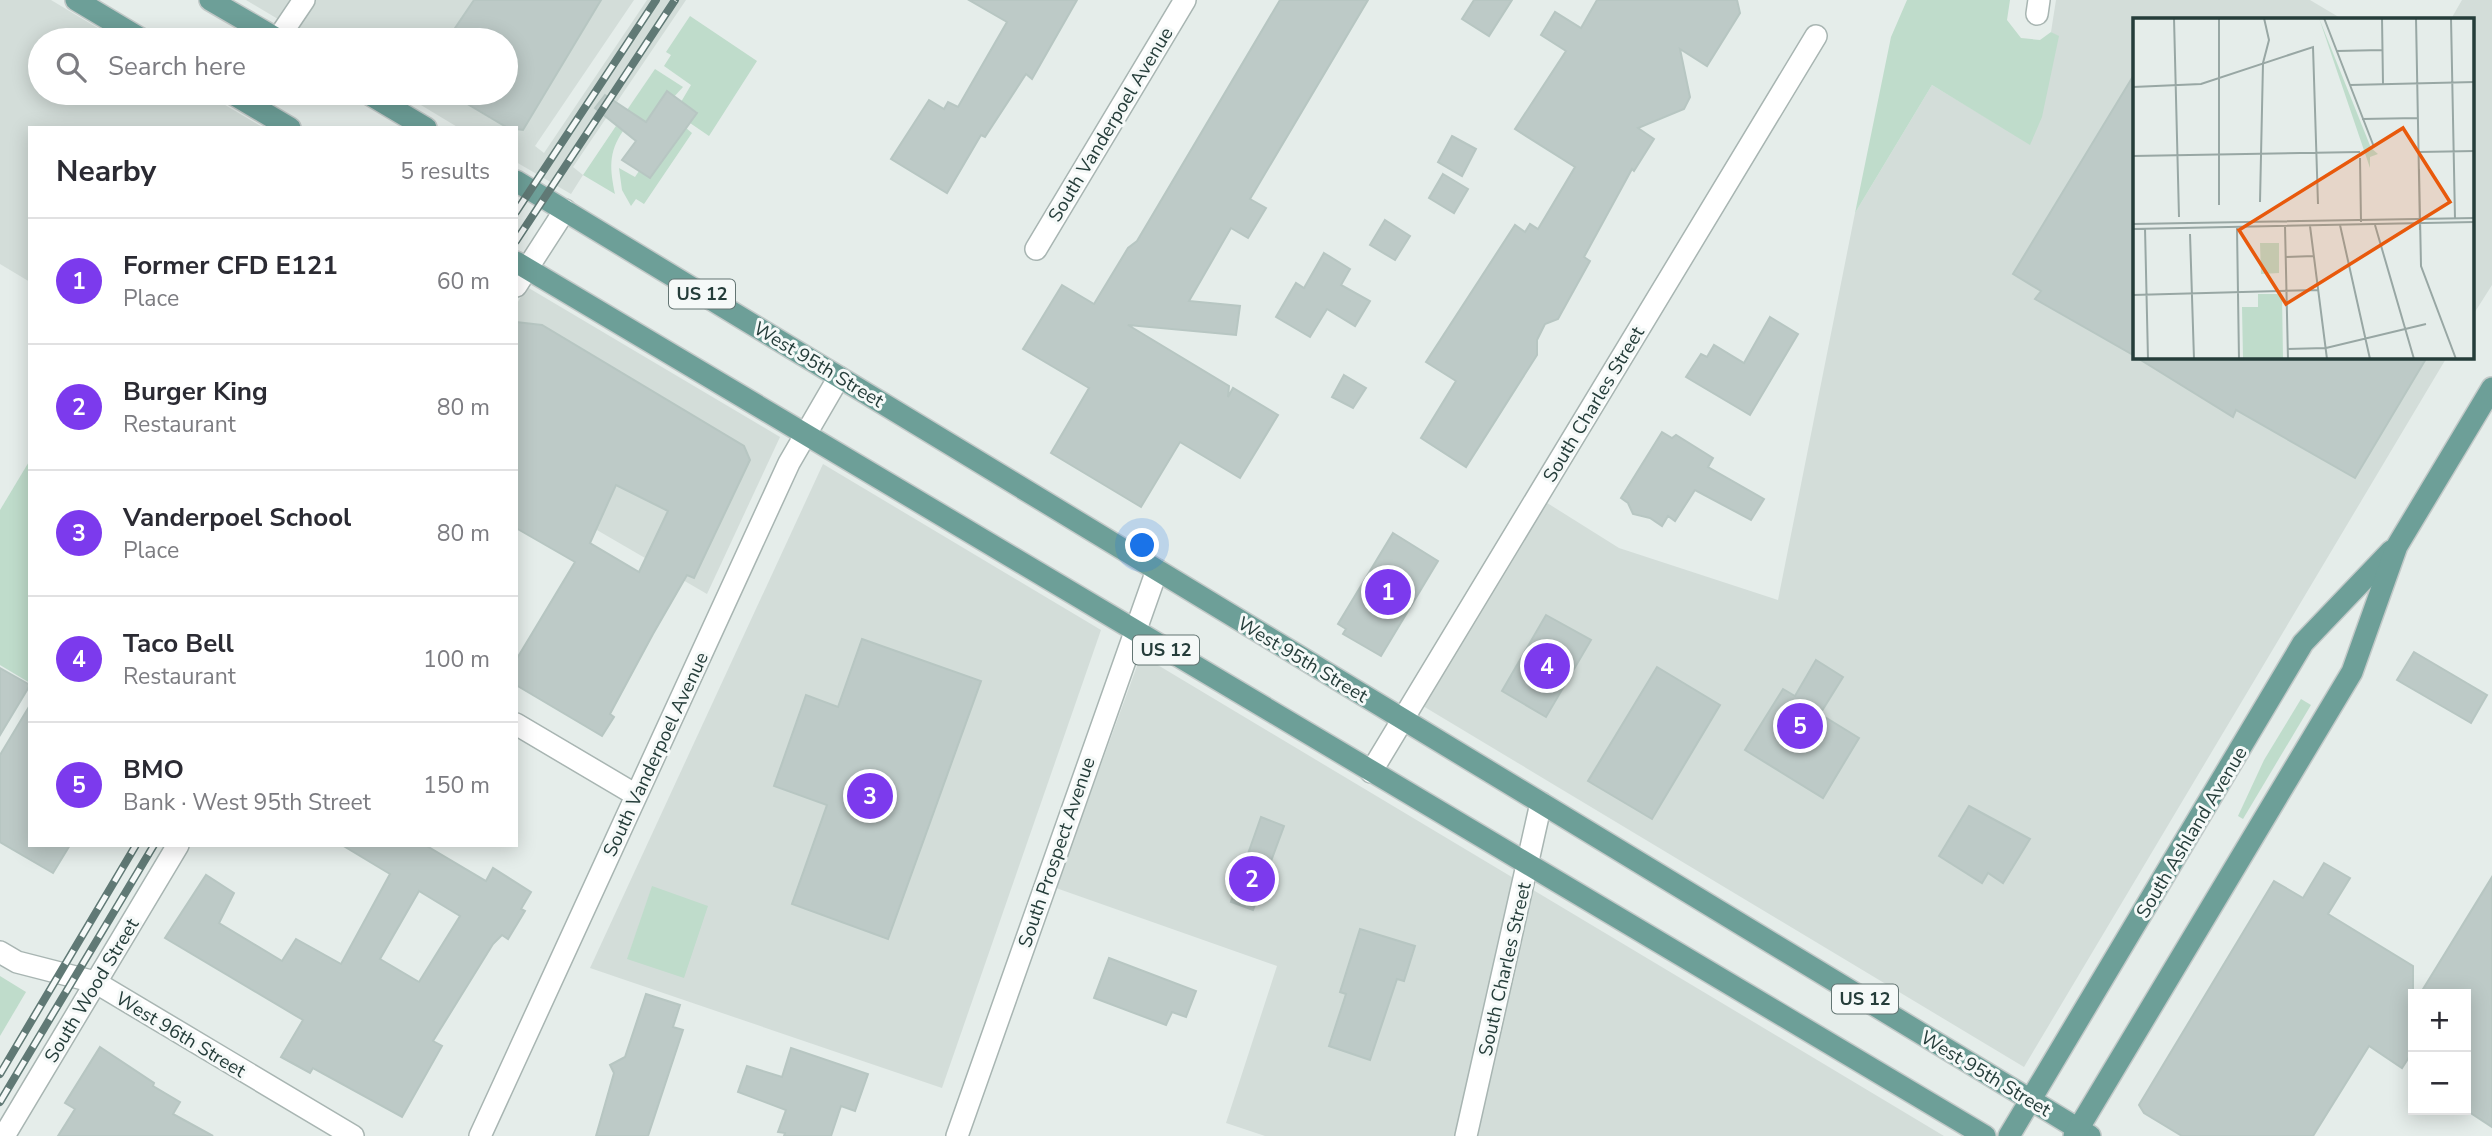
<!DOCTYPE html>
<html lang="en">
<head>
<meta charset="utf-8">
<style>
	body { margin:0; font-family:"Nunito Sans",sans-serif; background:#f2f2f3; color:#2b2b33 }
	.controls { position:absolute; right:21px; bottom:21px; display:grid; overflow:hidden; border-radius:0px; box-shadow:0 4px 18px #0003 }
	.controls button { width:63px; height:63px; display:grid; place-items:center; padding:0; border:0; border-bottom:2px solid #e1e1e2; background:#fff; color:#2b2b33; font:35px sans-serif }
	.you { position:absolute; left:1143px; top:546px; width:24px; height:24px; margin:-18px; border:5px solid #fff; border-radius:50%; background:#1a73e8; box-shadow:0 0 0 10px #1a73e833 }
	.badge { display:grid; place-items:center; width:46px; height:46px; border-radius:50%; background:#7c3aed; color:#fff; font-size:23px; font-weight:700 }
	.pin { position:absolute; translate:-50% -50%; border:4px solid #fff; box-shadow:0 2px 7px #0006 }
	.list { margin:0; padding:0; list-style:none }
	h2 { display:flex; justify-content:space-between; align-items:center; height:91px; margin:0; padding:0 28px; font-size:30px }
	h2 small { font-size:23px; font-weight:400; color:#7c7c81 }
	.list li { display:grid; grid-template-columns:46px 1fr auto; gap:21px; align-items:center; box-sizing:border-box; height:126px; padding:0 28px; border-top:2px solid #e1e1e2 }
	.list b { display:block; font-size:26px; white-space:nowrap }
	.list p { margin:0; font-size:23px; white-space:nowrap; color:#7c7c81 }
	.list em { font-size:23px; font-style:normal; color:#7c7c81 }
	.icon { flex:none; width:38px; height:38px; fill:none; stroke:currentColor; stroke-width:2; stroke-linecap:round; stroke-linejoin:round }
	.map { position:relative; flex:none; width:2492px; height:1136px; overflow:hidden }
	.search { position:absolute; background:#fff; box-shadow:0 4px 18px #0003; left:28px; top:28px; width:490px; height:77px; display:flex; align-items:center; gap:18px; box-sizing:border-box; padding:0 24px; border-radius:38px; color:#7c7c81; font-size:26px }
	.panel { position:absolute; background:#fff; box-shadow:0 4px 18px #0003; left:28px; top:126px; width:490px; height:721px; border-radius:0px }
	.map>svg:first-child { display:block }
	.built { fill:#d3ddd9 }
	.green { fill:#bfdccb }
	.building { fill:#bdcac7; stroke:#b7c6c2; stroke-width:2; fill-rule:evenodd }
	.lines { fill:none; stroke-linecap:round; stroke-linejoin:round }
	.minor-casing { stroke:#a8b5b2; stroke-width:24 }
	.major-casing { stroke:#c2c9c8; stroke-width:24 }
	.minor { stroke:#fff; stroke-width:21 }
	.major { stroke:#6d9f98; stroke-width:21 }
	.rail-casing { stroke:#607975; stroke-width:8 }
	.rail { stroke:#f5f9f8; stroke-width:5; stroke-dasharray:16; stroke-linecap:butt }
	.labels { text-anchor:middle; stroke-width:6; stroke-linejoin:round; paint-order:stroke }
	.shield { fill:#f5f9f8; stroke:#637573; stroke-width:2 }
	.shield-label { font-size:18px; font-weight:bold; fill:#253d3a }
	.street-label { font-size:19px; fill:#253d3a; stroke:#f5f9f8 }
	.inset-road { fill:none; stroke:#98a7a4; stroke-width:2 }
	.view { fill:#e8590c; fill-opacity:0.15; stroke:#e8590c; stroke-width:3.5 }
	.inset-edge { fill:none; stroke:#253d3a; stroke-width:3.5 }
</style>
</head>
<body>
<div class="map">
<svg width="2492" height="1136" viewBox="0 0 2492 1136">
	<rect width="100%" height="100%" fill="#e5edea"/>
	<!-- built -->
	<g class="built">
		<polygon points="0,0 51,0 118,40 40,40 40,93 205,93 264,128 30,128 30,282 0,264"/>
		<polygon points="246,0 634,0 535,146 544,153 647,0 686,0 573,167 583,175 571,194 516,162 516,128 459,128 401,93 506,93 506,40 313,40"/>
		<polygon points="2056,0 2310,0 2342,19 2135,19 2135,357 2447,357 2024,1067 1423,706 1544,501 1619,548 1778,600 1855,213 1932,85 2030,144 2058,37 2051,32"/>
		<polygon points="2462,0 2492,0 2492,285 2473,315 2473,19 2451,19"/>
		<polygon points="527,287 780,437 707,594 516,483 516,305"/>
		<polygon points="823,464 1101,630 942,1088 590,968"/>
		<polygon points="1141,655 1944,1136 1265,1136 1226,1123 1277,966 1056,888"/>
	</g>
	<!-- green -->
	<g class="green">
		<polygon points="1907,0 2010,0 2007,20 2021,38 2040,40 2051,32 2059,36 2042,117 2030,145 1932,85 1855,213 1891,37"/>
		<polygon points="690,16 757,61 709,136 690,123 697,112 681,102 691,85 664,66 671,55 666,52"/>
		<polygon points="655,69 683,87 649,124 627,110"/>
		<path d="M616,126L623,131C608,153 610,169 615,194L583,175Z"/>
		<polygon points="686,128 692,133 644,204 636,199 631,206 622,190 619,168 635,177 639,171 650,178"/>
		<polygon points="30,460 30,683 0,665 0,510"/>
		<polygon points="2301,699 2311,705 2243,819 2238,816 2264,760"/>
		<polygon points="652,886 708,906 684,978 627,959"/>
		<polygon points="0,976 26,992 0,1036"/>
	</g>
	<!-- building -->
	<g class="building">
		<polygon points="474,0 601,0 523,130 508,128 449,93 506,93 506,40 447,40"/>
		<polygon points="969,0 1077,0 1032,79 1026,74 985,137 981,135 947,193 891,159 929,100 944,109 948,102 958,107 1007,22"/>
		<polygon points="1280,0 1368,0 1250,199 1266,208 1248,238 1231,228 1189,301 1240,306 1236,335 1128,325 1229,386 1228,397 1233,388 1278,415 1240,478 1180,442 1141,507 1051,453 1089,388 1023,349 1062,285 1094,304 1128,248 1137,241"/>
		<polygon points="1474,0 1512,0 1489,36 1462,19"/>
		<polygon points="1597,0 1737,0 1740,13 1707,66 1680,49 1690,97 1684,109 1638,128 1654,139 1634,171 1632,169 1584,257 1590,261 1558,319 1545,324 1537,340 1537,355 1466,467 1421,438 1456,381 1426,362 1515,225 1525,232 1530,224 1538,229 1575,167 1515,129 1566,51 1541,35 1555,12 1581,28"/>
		<polygon points="2135,73 2135,356 2035,299 2041,291 2013,274"/>
		<polygon points="667,91 697,113 650,178 622,160 636,141 595,108 605,95 646,122"/>
		<polygon points="1452,136 1476,149 1462,176 1438,162"/>
		<polygon points="1443,174 1468,189 1454,213 1429,198"/>
		<polygon points="1385,220 1410,236 1395,260 1370,245"/>
		<polygon points="1324,253 1350,269 1341,285 1370,301 1355,326 1327,309 1310,337 1276,317 1296,283 1304,288"/>
		<polygon points="1770,317 1798,334 1750,415 1686,377 1701,354 1707,357 1714,345 1744,363"/>
		<path d="M516,322L542,325L744,446L750,460L694,578L687,575L653,634L610,714L614,717L602,736L516,685V660L575,562L516,528ZM616,485L668,511L639,572L590,543Z"/>
		<polygon points="2136,357 2427,357 2355,478 2236,410 2233,417"/>
		<polygon points="1344,375 1366,388 1353,408 1332,397"/>
		<polygon points="1662,432 1672,438 1676,435 1713,458 1708,467 1764,499 1751,520 1695,490 1675,521 1668,516 1662,526 1650,518 1633,514 1628,503 1621,498"/>
		<polygon points="1393,533 1438,561 1381,656 1343,634 1346,629 1338,624"/>
		<polygon points="1546,615 1591,640 1546,717 1502,691"/>
		<polygon points="862,639 981,681 888,939 792,904 827,805 774,786 806,695 838,707"/>
		<polygon points="2414,652 2487,695 2471,723 2397,680"/>
		<polygon points="1816,660 1843,677 1820,714 1859,738 1823,798 1745,750 1783,689 1795,696"/>
		<polygon points="1657,667 1720,705 1652,819 1588,781"/>
		<polygon points="0,668 30,685 0,735"/>
		<polygon points="30,705 30,845 70,845 53,873 0,842 0,755"/>
		<polygon points="1969,806 2030,839 2003,883 1988,873 1982,883 1939,856"/>
		<polygon points="1261,817 1284,826 1253,910 1231,902"/>
		<path d="M342,845H425L486,881L493,868L531,892L521,909L525,911L508,939L502,935L493,944L433,1041L442,1046L402,1117L313,1068L310,1073L281,1057L303,1020L165,938L206,875L234,893L219,923L282,961L296,939L341,964L390,874ZM419,891L460,916L419,982L380,959Z"/>
		<polygon points="2324,863 2350,878 2328,914 2413,966 2413,1051 2402,1068 2369,1046 2313,1136 2182,1136 2144,1113 2139,1105 2274,881 2303,898"/>
		<polygon points="2492,877 2492,1127 2466,1110 2466,994 2420,994"/>
		<polygon points="1360,929 1415,946 1404,981 1397,979 1370,1060 1329,1046 1346,994 1340,992"/>
		<polygon points="1109,958 1196,991 1186,1017 1172,1012 1166,1025 1094,998"/>
		<polygon points="646,994 680,1005 673,1027 683,1030 648,1136 596,1136 614,1073 610,1065 625,1057"/>
		<polygon points="100,1047 154,1083 153,1086 180,1102 173,1114 213,1136 58,1136 75,1109 65,1103"/>
		<polygon points="791,1048 868,1074 855,1111 841,1106 831,1136 784,1136 785,1133 778,1132 786,1110 738,1092 747,1066 782,1077"/>
	</g>
	<g class="lines">
		<defs>
			<g id="minor">
				<polyline points="2037,14 2039,0"/>
				<polyline points="277,40 304,0"/>
				<polyline points="1036,249 1185,0"/>
				<polyline points="516,286 565,210"/>
				<polyline points="516,724 636,795"/>
				<polyline points="1371,772 1816,36"/>
				<polyline points="0,952 17,962 95,982 353,1136"/>
				<polyline points="4,1136 178,845"/>
				<polyline points="480,1136 789,463 839,377"/>
				<polyline points="957,1136 1157,570"/>
				<polyline points="1466,1136 1541,803"/>
			</g>
			<g id="major">
				<polyline points="76,0 143,40"/>
				<polyline points="210,0 279,40"/>
				<polyline points="231,93 290,128"/>
				<polyline points="367,93 426,128"/>
				<polyline points="516,181 2090,1136"/>
				<polyline points="516,262 1985,1136"/>
				<polyline points="2009,1136 2303,643 2391,551"/>
				<polyline points="2074,1136 2352,672 2397,546 2492,388"/>
			</g>
		</defs>
		<!-- minor casing -->
		<use href="#minor" class="minor-casing"/>
		<!-- major casing -->
		<use href="#major" class="major-casing"/>
		<!-- minor -->
		<use href="#minor" class="minor"/>
		<!-- major -->
		<use href="#major" class="major"/>
		<defs>
			<g id="rail">
				<polyline points="516,212 656,0"/>
				<polyline points="516,241 675,0"/>
				<polyline points="0,1074 136,845"/>
				<polyline points="0,1102 154,845"/>
			</g>
		</defs>
		<!-- rail casing -->
		<use href="#rail" class="rail-casing"/>
		<!-- rail -->
		<use href="#rail" class="rail"/>
	</g>
	<g class="labels">
		<!-- shield labels -->
		<g class="shield">
			<rect x="669" y="279.5" width="66" height="29" rx="5"/>
			<rect x="1133" y="635.5" width="66" height="29" rx="5"/>
			<rect x="1832" y="984.5" width="66" height="29" rx="5"/>
		</g>
		<g class="shield-label">
			<text x="702" y="300">US 12</text>
			<text x="1166" y="656">US 12</text>
			<text x="1865" y="1005">US 12</text>
		</g>
		<!-- street labels -->
		<g class="street-label">
			<text transform="translate(1110 124) rotate(-59)" y="7">South Vanderpoel Avenue</text>
			<text transform="translate(819 364) rotate(31)" y="7">West 95th Street</text>
			<text transform="translate(1593 404) rotate(-59)" y="7">South Charles Street</text>
			<text transform="translate(1303 659) rotate(31)" y="7">West 95th Street</text>
			<text transform="translate(655 754) rotate(-65)" y="7">South Vanderpoel Avenue</text>
			<text transform="translate(2191 832) rotate(-59)" y="7">South Ashland Avenue</text>
			<text transform="translate(1056 852) rotate(-71)" y="7">South Prospect Avenue</text>
			<text transform="translate(1504 969) rotate(-77)" y="7">South Charles Street</text>
			<text transform="translate(91 990) rotate(-59)" y="7">South Wood Street</text>
			<text transform="translate(181 1034) rotate(31)" y="7">West 96th Street</text>
			<text transform="translate(1986 1073) rotate(31)" y="7">West 95th Street</text>
		</g>
	</g>
	<!-- overview -->
	<g transform="translate(2133 18)">
		<rect width="341" height="341" fill="#e5edea"/>
		<path d="M186,0L238,130L245,136L237,139V150ZM127,225H146V255L128,256ZM125,276H149L150,341H110L109,289H125Z" fill="#bfdccb"/>
		<path class="inset-road" d="M41,0L46,199M86,0V187M191,0L241,129M249,0L250,66M283,0L287,212M318,0L322,201M204,33L249,32M217,67L342,64M0,69L68,66L180,29L185,186M229,101L285,100M286,134L342,133M0,138L227,134M227,140L228,204M286,151L288,248L323,341M127,184L130,45L136,22L131,0M0,206L342,200M207,207L237,341M242,207L281,341M152,208L155,341M177,208L194,341M12,210L15,341M104,210L106,341M0,211L342,204M57,216L61,341M153,239L181,238M0,277L185,272M154,331L193,330L293,306"/>
		<path class="view" d="M270,110L317,184L153,286L106,212Z"/>
		<rect width="341" height="341" class="inset-edge"/>
	</g>
</svg>
<div class="controls">
<button>+</button>
<button>−</button>
</div>
<div class="you"></div>
<div class="pin badge" style="left:1388px;top:592px">1</div>
<div class="pin badge" style="left:1252px;top:879px">2</div>
<div class="pin badge" style="left:870px;top:796px">3</div>
<div class="pin badge" style="left:1547px;top:666px">4</div>
<div class="pin badge" style="left:1800px;top:726px">5</div>
<div class="search"><svg class="icon" aria-label="search" viewBox="0 0 24 24"><circle cx="10" cy="10" r="6"/><path d="M15 15l6 6"/></svg>Search here</div>
<section class="panel">
<h2>Nearby<small>5 results</small></h2>
<ul class="list">
<li><span class="badge">1</span><div><b>Former CFD E121</b><p>Place</p></div><em>60 m</em></li>
<li><span class="badge">2</span><div><b>Burger King</b><p>Restaurant</p></div><em>80 m</em></li>
<li><span class="badge">3</span><div><b>Vanderpoel School</b><p>Place</p></div><em>80 m</em></li>
<li><span class="badge">4</span><div><b>Taco Bell</b><p>Restaurant</p></div><em>100 m</em></li>
<li><span class="badge">5</span><div><b>BMO</b><p>Bank · West 95th Street</p></div><em>150 m</em></li>
</ul>
</section>
</div>
</body>
</html>
